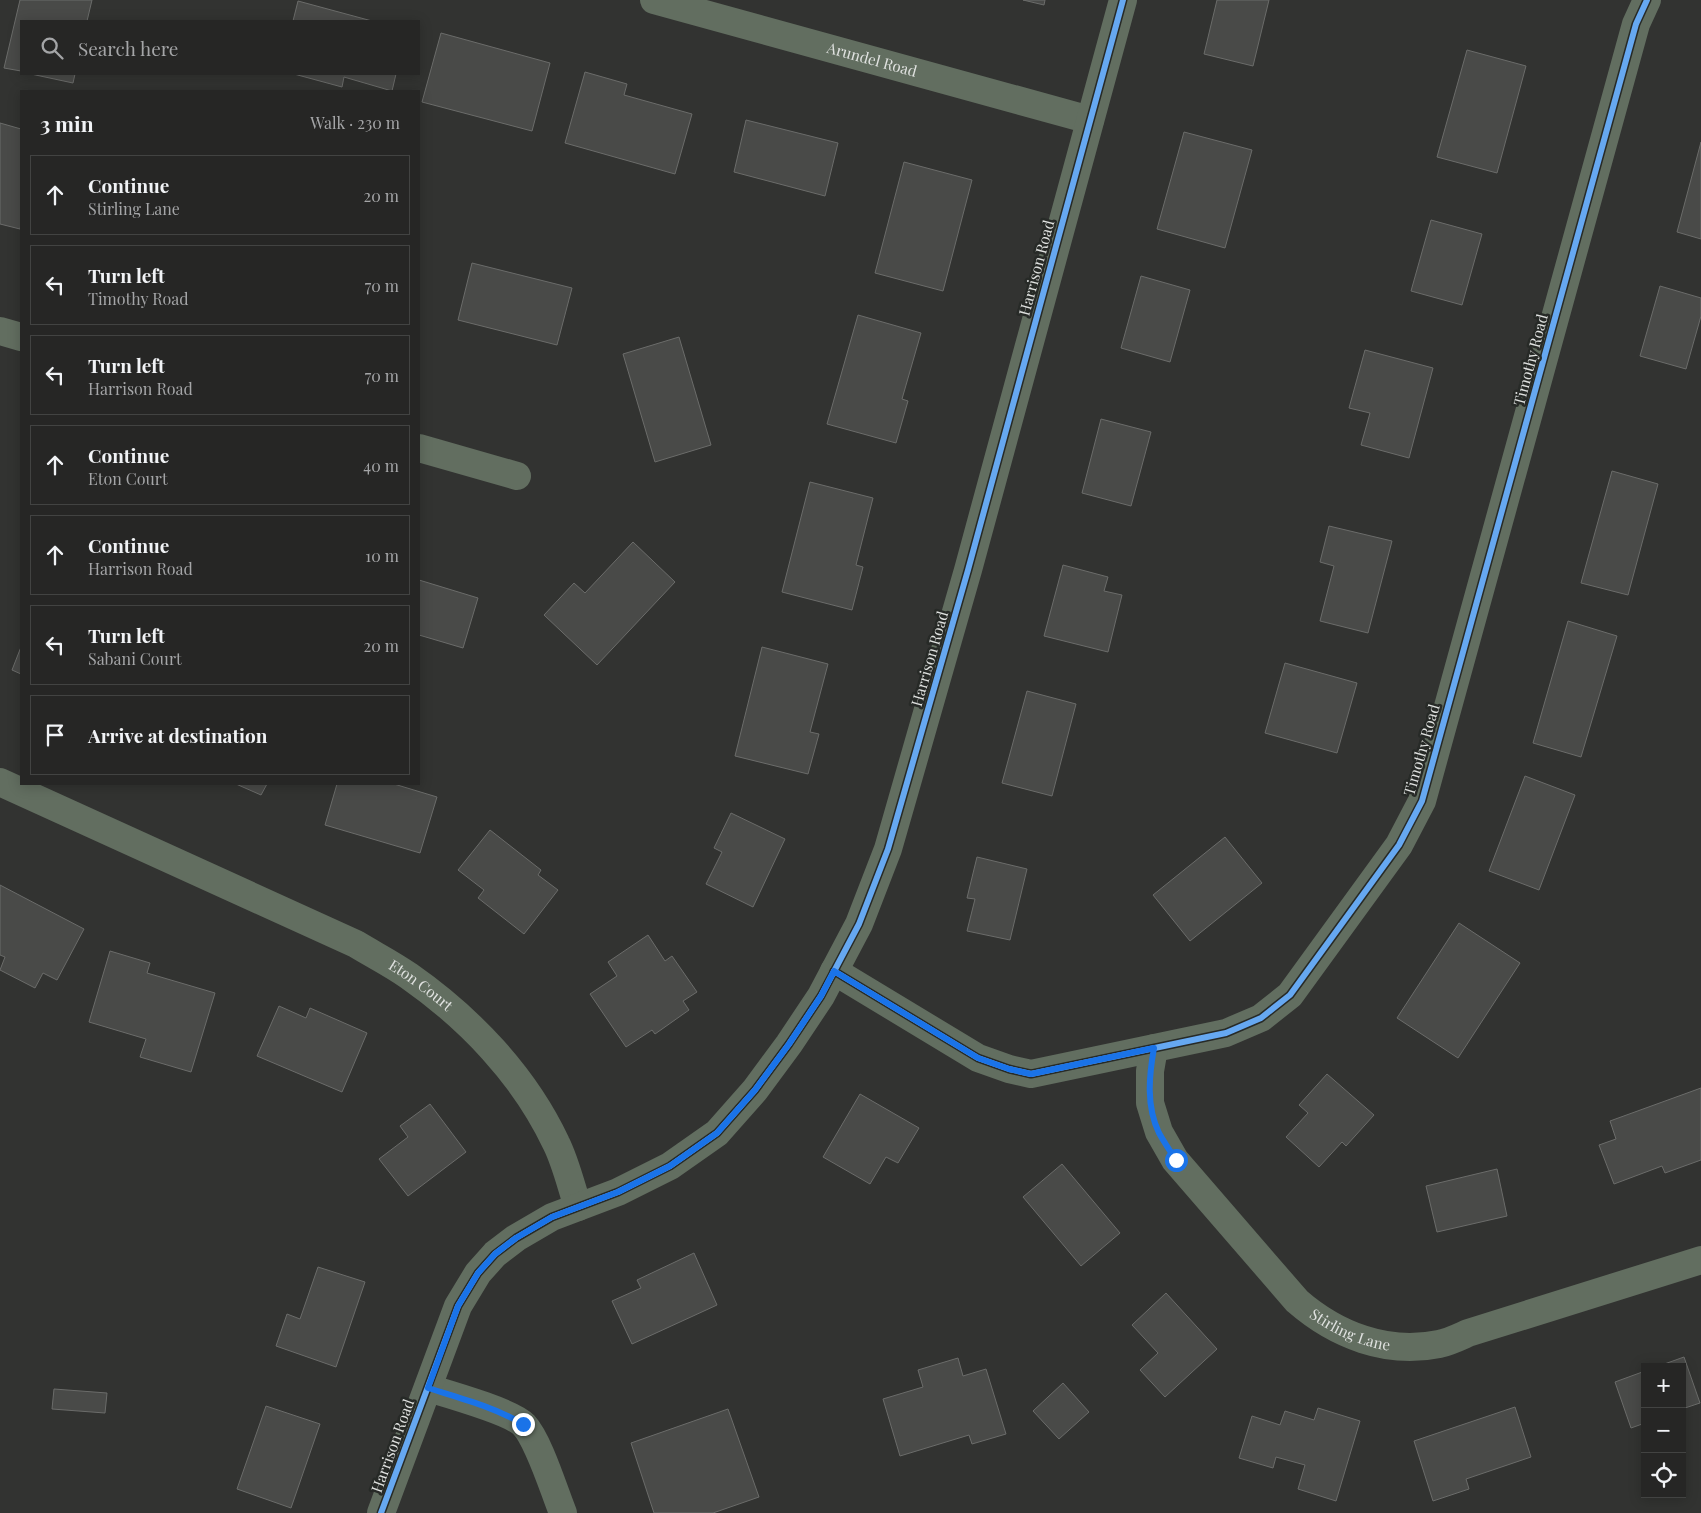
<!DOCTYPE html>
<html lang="en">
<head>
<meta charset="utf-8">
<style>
	body { margin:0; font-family:"Playfair Display",serif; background:#2e2e2d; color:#f1f3f6 }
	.controls { position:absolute; right:15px; bottom:15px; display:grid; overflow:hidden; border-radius:0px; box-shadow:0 2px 12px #0003 }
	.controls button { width:45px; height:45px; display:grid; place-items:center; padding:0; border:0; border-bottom:1px solid #424342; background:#262625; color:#f1f3f6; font:25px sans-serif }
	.stop { position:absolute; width:15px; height:15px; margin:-11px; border:4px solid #1a73e8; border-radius:50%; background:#fff }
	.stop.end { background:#1a73e8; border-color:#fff; box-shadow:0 1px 5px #0008 }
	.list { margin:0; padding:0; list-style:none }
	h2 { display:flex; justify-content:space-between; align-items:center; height:65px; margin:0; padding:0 20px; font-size:21px }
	h2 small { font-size:16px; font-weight:400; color:#a4a5a7 }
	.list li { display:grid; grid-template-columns:32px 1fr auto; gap:15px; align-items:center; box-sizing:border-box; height:80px; margin:0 10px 10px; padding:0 10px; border:1px solid #424342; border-radius:0px }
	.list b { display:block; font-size:19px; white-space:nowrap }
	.list p { margin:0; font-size:16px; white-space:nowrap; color:#a4a5a7 }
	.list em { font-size:16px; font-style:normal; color:#a4a5a7 }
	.icon { flex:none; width:28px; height:28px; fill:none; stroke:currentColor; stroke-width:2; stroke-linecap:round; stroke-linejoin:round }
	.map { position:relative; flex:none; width:1701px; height:1513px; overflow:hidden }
	.search { position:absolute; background:#262625; box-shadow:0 2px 12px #0003; left:20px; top:20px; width:400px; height:55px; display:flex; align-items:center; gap:12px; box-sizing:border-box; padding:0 18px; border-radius:0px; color:#a4a5a7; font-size:19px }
	.panel { position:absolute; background:#262625; box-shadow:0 2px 12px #0003; left:20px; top:90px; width:400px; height:695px; border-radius:0px }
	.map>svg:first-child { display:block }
	.building { fill:#494a48; stroke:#6b6c6a }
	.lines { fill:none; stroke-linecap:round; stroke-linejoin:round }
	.street { stroke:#626e60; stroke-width:28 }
	.cycleway-casing { stroke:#272a27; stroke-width:9 }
	.cycleway { stroke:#66a8f1; stroke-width:6 }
	.route { stroke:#1a73e8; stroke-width:6 }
	.labels { text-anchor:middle; stroke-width:5; stroke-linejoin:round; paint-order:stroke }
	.street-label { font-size:15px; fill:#e0e2e0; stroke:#272a27 }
</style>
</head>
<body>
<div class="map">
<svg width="1701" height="1513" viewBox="0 0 1701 1513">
	<rect width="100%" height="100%" fill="#323331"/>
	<!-- building -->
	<g class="building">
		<polygon points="20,0 92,0 87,21 21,21 21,71 4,68"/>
		<polygon points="1023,0 1045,0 1044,5"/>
		<polygon points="1217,0 1269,0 1253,66 1204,54"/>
		<polygon points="298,1 372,21 293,21"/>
		<polygon points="441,33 550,63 532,131 422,102"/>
		<polygon points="1467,50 1526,66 1497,173 1437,157"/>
		<polygon points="585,72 627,84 624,95 692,114 675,174 565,143"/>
		<polygon points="31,74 75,74 73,83"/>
		<polygon points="294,74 396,74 392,91 344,77 342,87"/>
		<polygon points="746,120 838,143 825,196 734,172"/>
		<polygon points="0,123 21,129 21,223 20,229 0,224"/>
		<polygon points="1184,132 1252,150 1225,248 1157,229"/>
		<polygon points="1701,142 1701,239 1677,232"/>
		<polygon points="904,162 972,180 943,291 875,273"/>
		<polygon points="1431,220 1482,234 1462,305 1411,291"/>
		<polygon points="472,263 572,288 557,345 458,320"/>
		<polygon points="1141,276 1190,290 1170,362 1121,348"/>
		<polygon points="1660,286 1701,298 1701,316 1686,369 1640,356"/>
		<polygon points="858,315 921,333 902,399 908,401 896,443 827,424"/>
		<polygon points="679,337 711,445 655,462 623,354"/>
		<polygon points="1365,350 1433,368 1409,458 1361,445 1370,413 1349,408"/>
		<polygon points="1101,419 1151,432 1131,506 1082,493"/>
		<polygon points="1612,471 1658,484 1628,595 1581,583"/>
		<polygon points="810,482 873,498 856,565 863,567 852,610 782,592"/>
		<polygon points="1329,526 1392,541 1368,633 1320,621 1334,566 1320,562"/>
		<polygon points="633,542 675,582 597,665 544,615 574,583 585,593"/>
		<polygon points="1063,565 1108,577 1104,591 1122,595 1108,652 1044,636"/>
		<polygon points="419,580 478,598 463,648 419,635"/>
		<polygon points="1568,621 1617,636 1581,757 1533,743"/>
		<polygon points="21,647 21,674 12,670"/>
		<polygon points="762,647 828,664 810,732 819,734 808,774 735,756"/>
		<polygon points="1285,663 1357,683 1337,753 1265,733"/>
		<polygon points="1027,691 1076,704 1052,796 1002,783"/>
		<polygon points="1525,776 1575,795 1539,890 1489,871"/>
		<polygon points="236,784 267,784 261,795"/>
		<polygon points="337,784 394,784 437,797 420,853 325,825"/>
		<polygon points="731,813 785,839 753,907 706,884 722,852 714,848"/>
		<polygon points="490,830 541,870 538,875 558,890 524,934 478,898 484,890 458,870"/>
		<polygon points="1225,837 1262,883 1190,941 1153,895"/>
		<polygon points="977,857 1027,869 1010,940 967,931 975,899 967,898"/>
		<polygon points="0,885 84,929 57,980 43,973 35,988 0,970 5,957 0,955"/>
		<polygon points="1459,923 1520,963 1458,1058 1397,1018"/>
		<polygon points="648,935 665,961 672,956 697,992 683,1001 689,1010 655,1034 652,1030 626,1047 590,994 617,976 608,962"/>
		<polygon points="110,951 150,963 147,973 215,993 191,1072 140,1057 146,1039 89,1022"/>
		<polygon points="279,1006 306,1018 310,1008 367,1033 342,1092 257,1056"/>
		<polygon points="1327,1074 1374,1115 1346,1146 1342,1142 1319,1167 1286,1137 1308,1113 1299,1105"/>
		<polygon points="1701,1088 1701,1160 1665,1173 1662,1166 1614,1184 1599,1145 1616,1139 1610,1121"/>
		<polygon points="860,1094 919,1128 898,1163 886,1157 870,1184 823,1157"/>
		<polygon points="430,1104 466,1152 408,1196 379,1159 408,1137 400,1126"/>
		<polygon points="1062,1164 1120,1233 1081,1266 1023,1197"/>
		<polygon points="1497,1169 1507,1216 1437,1232 1426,1186"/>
		<polygon points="694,1253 717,1305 632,1344 612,1301 641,1288 637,1280"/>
		<polygon points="318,1267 365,1282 336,1367 276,1346 287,1314 300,1319"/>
		<polygon points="1166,1293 1217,1349 1165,1397 1140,1370 1158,1353 1132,1325"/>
		<polygon points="1684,1357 1700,1403 1682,1409 1682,1367 1656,1367"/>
		<polygon points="958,1358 963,1376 986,1369 1006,1434 972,1444 969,1435 900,1456 883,1399 923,1387 918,1370"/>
		<polygon points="1645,1371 1645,1423 1631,1428 1615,1382"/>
		<polygon points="1063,1383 1089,1412 1059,1439 1033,1411"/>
		<polygon points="54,1389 107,1393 105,1413 52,1409"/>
		<polygon points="266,1406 320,1424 291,1508 237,1489"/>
		<polygon points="1515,1407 1531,1457 1466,1479 1469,1489 1433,1501 1414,1441"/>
		<polygon points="1318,1408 1360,1421 1336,1501 1298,1489 1305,1465 1276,1457 1273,1468 1239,1458 1252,1416 1280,1425 1285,1411 1314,1420"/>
		<polygon points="728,1409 759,1497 713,1513 654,1513 631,1443"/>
	</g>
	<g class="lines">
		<!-- street -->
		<g class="street">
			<path id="s1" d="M654,0L1090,120"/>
			<polyline points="0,331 21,337"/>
			<polyline points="419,448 517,476"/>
			<path id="s2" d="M0,782L356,944C374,955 392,964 409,976C469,1018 524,1075 556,1143C566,1163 571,1186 578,1207"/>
			<polyline points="834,971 978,1058 1009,1069 1031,1074 1226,1033 1261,1018 1290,995 1399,845 1422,801 1636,24 1647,0"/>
			<path id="s3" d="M1154,1048L1150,1071V1103L1159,1132L1175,1160L1297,1301C1336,1335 1387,1355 1439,1344C1449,1342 1459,1337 1468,1333L1701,1260"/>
			<path d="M428,1388C448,1394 512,1412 524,1425C539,1441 554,1491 563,1513"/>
			<polyline points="381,1513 458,1306 478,1273 495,1254 516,1238 552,1217 618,1192 670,1166 717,1133 755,1090 789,1044 821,996 859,924 888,849 968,570 1123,0"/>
		</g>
		<defs>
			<g id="cycleway">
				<polyline points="834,971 978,1058 1009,1069 1031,1074 1226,1033 1261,1018 1290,995 1399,845 1422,801 1636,24 1647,0"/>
				<polyline points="381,1513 458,1306 478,1273 495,1254 516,1238 552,1217 618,1192 670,1166 717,1133 755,1090 789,1044 821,996 859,924 888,849 968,570 1123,0"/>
			</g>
		</defs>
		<!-- cycleway casing -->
		<use href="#cycleway" class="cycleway-casing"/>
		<!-- cycleway -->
		<use href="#cycleway" class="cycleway"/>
	</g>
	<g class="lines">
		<!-- route -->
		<path class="route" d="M523,1424C494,1407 460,1398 428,1388L458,1306L478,1273L495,1254L516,1238L552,1217L618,1192L670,1166L717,1133L755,1090L789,1044L821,996L834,971L978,1058L1009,1069L1031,1074L1154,1048C1149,1076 1146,1106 1159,1133C1164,1142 1170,1151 1176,1160"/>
	</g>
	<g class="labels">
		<!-- street labels -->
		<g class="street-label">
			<text dy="5" stroke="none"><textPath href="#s1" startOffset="226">Arundel Road</textPath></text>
			<text transform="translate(1037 268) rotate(-75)" y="5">Harrison Road</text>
			<text transform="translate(1531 360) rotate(-75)" y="5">Timothy Road</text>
			<text transform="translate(930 659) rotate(-74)" y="5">Harrison Road</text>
			<text transform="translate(1422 750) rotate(-74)" y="5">Timothy Road</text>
			<text dy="5" stroke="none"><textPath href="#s2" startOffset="468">Eton Court</textPath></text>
			<text dy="5" stroke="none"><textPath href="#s3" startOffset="366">Stirling Lane</textPath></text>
			<text transform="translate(393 1446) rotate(-70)" y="5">Harrison Road</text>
		</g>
	</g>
</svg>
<div class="controls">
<button>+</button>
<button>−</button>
<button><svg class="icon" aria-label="locate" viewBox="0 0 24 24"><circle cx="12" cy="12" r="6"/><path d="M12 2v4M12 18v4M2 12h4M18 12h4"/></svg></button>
</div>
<div class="stop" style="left:1176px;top:1160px"></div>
<div class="stop end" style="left:523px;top:1424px"></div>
<div class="search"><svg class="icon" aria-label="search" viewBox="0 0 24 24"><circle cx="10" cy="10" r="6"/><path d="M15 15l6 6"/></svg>Search here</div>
<section class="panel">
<h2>3 min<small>Walk · 230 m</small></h2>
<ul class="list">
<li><svg class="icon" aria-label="ahead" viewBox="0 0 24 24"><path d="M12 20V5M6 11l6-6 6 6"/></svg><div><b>Continue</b><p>Stirling Lane</p></div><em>20 m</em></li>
<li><svg class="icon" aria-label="left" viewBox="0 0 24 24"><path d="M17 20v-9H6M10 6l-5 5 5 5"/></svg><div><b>Turn left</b><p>Timothy Road</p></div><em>70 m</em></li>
<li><svg class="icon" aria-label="left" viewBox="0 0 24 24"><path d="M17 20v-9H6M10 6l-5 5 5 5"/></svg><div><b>Turn left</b><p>Harrison Road</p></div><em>70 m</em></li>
<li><svg class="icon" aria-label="ahead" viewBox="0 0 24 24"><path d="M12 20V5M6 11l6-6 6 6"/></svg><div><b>Continue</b><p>Eton Court</p></div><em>40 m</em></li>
<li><svg class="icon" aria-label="ahead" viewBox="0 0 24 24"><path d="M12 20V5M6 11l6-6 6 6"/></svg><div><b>Continue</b><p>Harrison Road</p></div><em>10 m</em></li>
<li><svg class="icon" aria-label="left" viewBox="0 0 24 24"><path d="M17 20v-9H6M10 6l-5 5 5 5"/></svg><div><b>Turn left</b><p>Sabani Court</p></div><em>20 m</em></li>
<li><svg class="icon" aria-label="arrive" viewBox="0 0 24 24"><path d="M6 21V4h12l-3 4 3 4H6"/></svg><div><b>Arrive at destination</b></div></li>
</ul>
</section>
</div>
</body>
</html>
